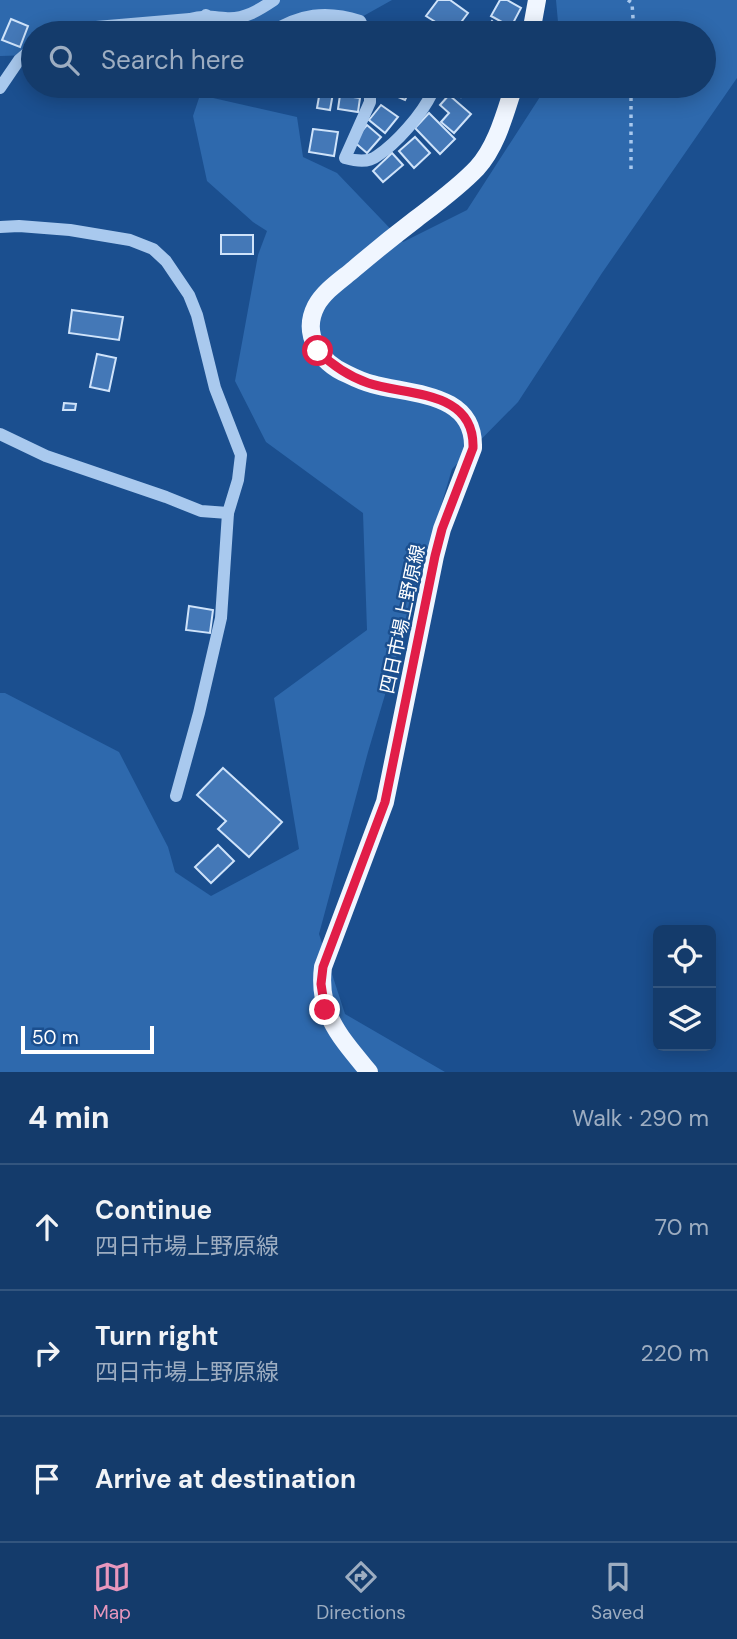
<!DOCTYPE html>
<html lang="en">
<head>
<meta charset="utf-8">
<style>
	body { margin:0; font-family:"DM Sans","Noto Sans JP",sans-serif; background:#1d4271; color:#f1f3f6 }
	.controls { position:absolute; right:21px; bottom:21px; display:grid; overflow:hidden; border-radius:10px; box-shadow:0 4px 18px #0003 }
	.controls button { width:63px; height:63px; display:grid; place-items:center; padding:0; border:0; border-bottom:2px solid #33557e; background:#143b6b; color:#f1f3f6; font:35px sans-serif }
	.scale { position:absolute; left:21px; bottom:18px; width:133px; box-sizing:border-box; padding-left:7px; border:4px solid #fff; border-top:0; font-size:19px; line-height:24px; white-space:nowrap; color:#fff; -webkit-text-stroke:5px #1b4f8f; paint-order:stroke }
	.stop { position:absolute; width:21px; height:21px; margin:-16px; border:5px solid #e11d48; border-radius:50%; background:#fff }
	.stop.end { background:#e11d48; border-color:#fff; box-shadow:0 2px 7px #0008 }
	.list { margin:0; padding:0; list-style:none }
	h2 { display:flex; justify-content:space-between; align-items:center; height:91px; margin:0; padding:0 28px; font-size:30px }
	h2 small { font-size:23px; font-weight:400; color:#9dadc1 }
	.list li { display:grid; grid-template-columns:46px 1fr auto; gap:21px; align-items:center; box-sizing:border-box; height:126px; padding:0 28px; border-top:2px solid #33557e }
	.list b { display:block; font-size:26px; white-space:nowrap }
	.list p { margin:0; font-size:23px; white-space:nowrap; color:#9dadc1 }
	.list em { font-size:23px; font-style:normal; color:#9dadc1 }
	.icon { flex:none; width:38px; height:38px; fill:none; stroke:currentColor; stroke-width:2; stroke-linecap:round; stroke-linejoin:round }
	.map { position:relative; flex:none; width:737px; height:1072px; overflow:hidden }
	.search { position:absolute; background:#143b6b; box-shadow:0 4px 18px #0003; left:21px; right:21px; top:21px; height:77px; display:flex; align-items:center; gap:18px; box-sizing:border-box; padding:0 24px; border-radius:38px; color:#9dadc1; font-size:26px }
	.sheet { height:469px; background:#143b6b }
	nav { display:flex; justify-content:space-around; align-items:center; box-sizing:border-box; height:98px; border-top:2px solid #33557e; background:#143b6b; font-size:19px; color:#9dadc1 }
	nav a { display:grid; justify-items:center; gap:4px }
	nav .on { color:#e797bd }
	.map>svg:first-child { display:block }
	.green { fill:#2e69ad }
	.building { fill:#4478b7; stroke:#cfe3fa; stroke-width:2 }
	.lines { fill:none; stroke-linecap:round; stroke-linejoin:round }
	.path { stroke:#a9c9ee; stroke-width:3.5; stroke-dasharray:3.5 5; stroke-linecap:butt }
	.minor { stroke:#a9c9ee; stroke-width:12 }
	.major { stroke:#f0f6ff; stroke-width:18 }
	.route { stroke:#e11d48; stroke-width:9 }
	.labels { text-anchor:middle; stroke-width:5; stroke-linejoin:round; paint-order:stroke }
	.street-label { font-size:19px; fill:#fff; stroke:#1b4f8f }
</style>
</head>
<body>
<div class="map">
<svg width="737" height="1072" viewBox="0 0 737 1072">
	<rect width="100%" height="100%" fill="#1b4f8f"/>
	<!-- green -->
	<g class="green">
		<polygon points="0,0 392,0 333,33 33,33 33,55 0,56"/>
		<polygon points="556,0 737,0 737,78 602,273 518,402 452,469 368,752 319,934 345,1014 445,1072 0,1072 0,693 5,693 119,752 168,847 175,872 211,896 299,849 274,698 367,630 363,513 266,442 235,381 258,255 267,231 253,222 207,181 193,116 200,95 297,117 303,157 337,173 403,242 467,210 547,86 704,86 704,33 559,33"/>
	</g>
	<!-- building -->
	<g class="building">
		<polygon points="438,0 450,0 468,13 453,33 426,16"/>
		<polygon points="500,0 507,0 521,8 511,27 491,16"/>
		<polygon points="11,19 28,26 20,47 2,40"/>
		<polygon points="492,21 506,33 482,33"/>
		<polygon points="386,86 412,86 405,100 384,91"/>
		<polygon points="455,86 472,86 461,97 452,88"/>
		<polygon points="320,91 333,93 330,110 317,108"/>
		<polygon points="340,95 360,98 358,112 338,109"/>
		<polygon points="449,95 471,114 454,133 441,122 449,113 440,105"/>
		<polygon points="381,105 398,117 385,133 369,120"/>
		<polygon points="429,113 455,139 440,154 415,128"/>
		<polygon points="367,125 381,137 367,153 353,141"/>
		<polygon points="313,129 338,132 334,156 309,152"/>
		<polygon points="415,137 430,153 414,168 399,151"/>
		<polygon points="392,153 403,165 383,182 373,171"/>
		<rect x="221" y="235" width="32" height="19"/>
		<polygon points="72,310 123,317 119,340 69,333"/>
		<polygon points="97,354 116,358 109,391 90,387"/>
		<polygon points="64,403 76,404 75,410 63,410"/>
		<polygon points="189,606 213,610 210,633 186,630"/>
		<polygon points="223,768 282,822 249,857 218,829 226,821 197,795"/>
		<polygon points="218,845 234,861 211,883 195,867"/>
	</g>
	<g class="lines">
		<!-- path -->
		<g class="path">
			<polyline points="628,0 632,3 634,33"/>
			<polyline points="631,169 631,86"/>
		</g>
		<!-- minor -->
		<g class="minor">
			<polyline points="206,15 207,33"/>
			<path d="M56,33L61,30L190,19C204,15 212,17 225,18C244,20 259,10 274,0"/>
			<path d="M270,33C300,14 326,10 360,21L366,33"/>
			<path d="M370,86V102L345,158C356,161 368,163 377,156C397,143 422,114 432,93L429,86"/>
			<polyline points="0,88 19,60 33,48"/>
			<polyline points="0,227 19,226 70,230 130,240 153,249 166,261 189,295 197,315 215,388 241,455 238,480 228,513 221,618 199,713 176,796"/>
			<polyline points="0,434 46,456 166,497 201,511 228,513"/>
		</g>
		<!-- major -->
		<g class="major">
			<polyline points="531,33 537,0"/>
			<path d="M369,1072C341,1038 317,1013 323,967L385,802L435,556L442,529L473,448C475,392 411,395 372,384C364,382 355,378 347,374C321,363 301,335 316,306C324,291 341,280 354,269C374,252 395,235 416,219C437,203 459,187 477,168C497,146 505,113 514,86"/>
		</g>
	</g>
	<g class="lines">
		<!-- route -->
		<path class="route" d="M318,351C333,366 348,376 368,383C406,396 475,389 473,448L442,529L435,556L385,802L323,967L321,984L325,1010"/>
	</g>
	<g class="labels">
		<!-- street labels -->
		<g class="street-label">
			<text transform="translate(402 619) rotate(-78)" y="7">四日市場上野原線</text>
		</g>
	</g>
</svg>
<div class="controls">
<button><svg class="icon" aria-label="locate" viewBox="0 0 24 24"><circle cx="12" cy="12" r="6"/><path d="M12 2v4M12 18v4M2 12h4M18 12h4"/></svg></button>
<button><svg class="icon" aria-label="layers" viewBox="0 0 24 24"><path d="M12 4l9 5-9 5-9-5zM3 14l9 5 9-5"/></svg></button>
</div>
<div class="scale">50 m</div>
<div class="stop" style="left:318px;top:351px"></div>
<div class="stop end" style="left:325px;top:1010px"></div>
<div class="search"><svg class="icon" aria-label="search" viewBox="0 0 24 24"><circle cx="10" cy="10" r="6"/><path d="M15 15l6 6"/></svg>Search here</div>
</div>
<section class="sheet">
<h2>4 min<small>Walk · 290 m</small></h2>
<ul class="list">
<li><svg class="icon" aria-label="ahead" viewBox="0 0 24 24"><path d="M12 20V5M6 11l6-6 6 6"/></svg><div><b>Continue</b><p>四日市場上野原線</p></div><em>70 m</em></li>
<li><svg class="icon" aria-label="right" viewBox="0 0 24 24"><path d="M7 20v-9h11M14 6l5 5-5 5"/></svg><div><b>Turn right</b><p>四日市場上野原線</p></div><em>220 m</em></li>
<li><svg class="icon" aria-label="arrive" viewBox="0 0 24 24"><path d="M6 21V4h12l-3 4 3 4H6"/></svg><div><b>Arrive at destination</b></div></li>
</ul>
</section>
<nav>
<a class="on"><svg class="icon" aria-label="map" viewBox="0 0 24 24"><path d="M3 6l6-2 6 2 6-2v14l-6 2-6-2-6 2zM9 4v14M15 6v14"/></svg>Map</a>
<a><svg class="icon" aria-label="directions" viewBox="0 0 24 24"><path d="M12 3l9 9-9 9-9-9zM9 14v-3h6M13 9l2 2-2 2"/></svg>Directions</a>
<a><svg class="icon" aria-label="saved" viewBox="0 0 24 24"><path d="M7 4h10v16l-5-4-5 4z"/></svg>Saved</a>
</nav>
</body>
</html>
